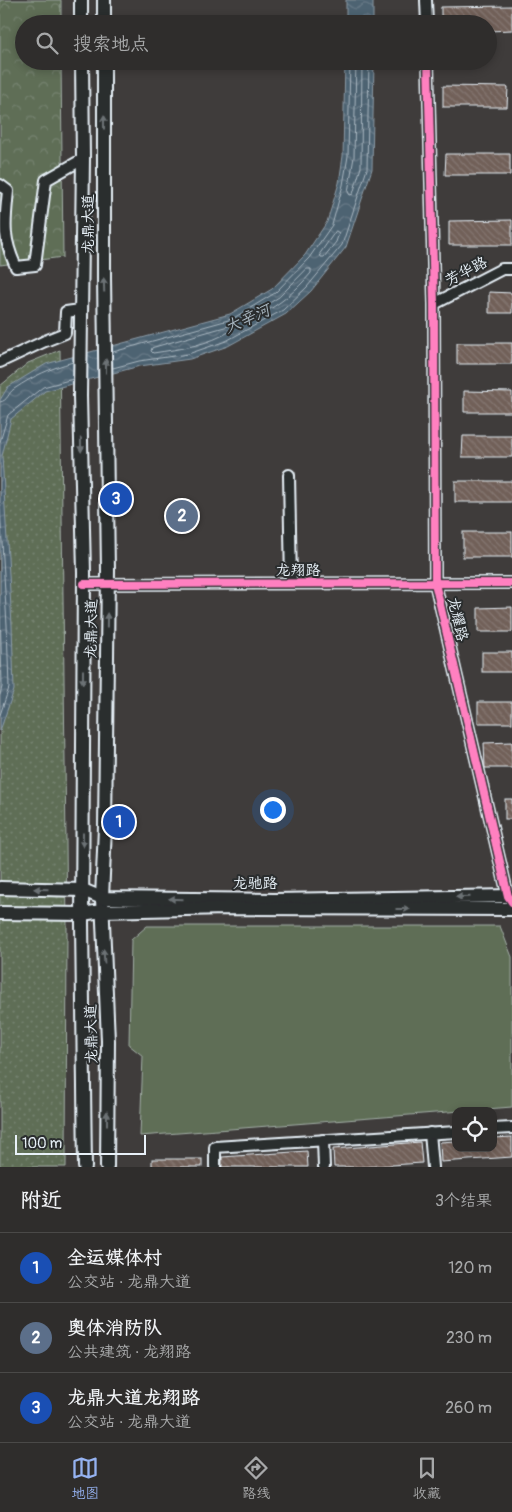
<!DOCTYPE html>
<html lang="zh">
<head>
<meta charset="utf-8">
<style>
	body { margin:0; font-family:Pangolin,"LXGW WenKai TC",sans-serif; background:#373534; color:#f1f3f6 }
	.controls { position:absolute; right:15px; bottom:15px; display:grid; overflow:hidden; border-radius:10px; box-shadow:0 2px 8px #0003 }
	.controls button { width:45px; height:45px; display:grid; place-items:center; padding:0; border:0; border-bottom:1px solid #4a4948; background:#2f2d2c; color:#f1f3f6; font:25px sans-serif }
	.scale { position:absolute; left:15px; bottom:12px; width:131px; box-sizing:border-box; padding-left:5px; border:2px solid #e8f1f8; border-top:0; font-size:14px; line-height:18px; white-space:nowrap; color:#e8f1f8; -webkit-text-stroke:4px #2a2d2e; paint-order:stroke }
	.you { position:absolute; left:272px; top:809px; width:18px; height:18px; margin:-12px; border:4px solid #fff; border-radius:50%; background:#1a73e8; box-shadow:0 0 0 8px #1a73e833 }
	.badge { display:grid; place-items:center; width:32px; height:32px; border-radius:50%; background:#95b2f1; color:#fff; font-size:16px; font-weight:700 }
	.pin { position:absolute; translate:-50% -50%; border:2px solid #fff; box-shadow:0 1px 5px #0006 }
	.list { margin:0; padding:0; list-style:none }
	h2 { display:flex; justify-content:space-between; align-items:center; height:65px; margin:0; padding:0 20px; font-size:21px }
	h2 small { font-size:16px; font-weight:400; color:#a7a8a9 }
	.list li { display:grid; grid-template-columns:32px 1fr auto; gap:15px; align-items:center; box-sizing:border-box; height:70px; padding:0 20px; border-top:1px solid #4a4948 }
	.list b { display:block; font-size:19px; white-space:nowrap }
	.list p { margin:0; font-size:16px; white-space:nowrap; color:#a7a8a9 }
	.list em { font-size:16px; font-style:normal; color:#a7a8a9 }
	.icon { flex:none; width:28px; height:28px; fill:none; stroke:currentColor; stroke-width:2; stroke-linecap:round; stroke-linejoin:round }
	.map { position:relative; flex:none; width:512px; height:1167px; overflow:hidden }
	.search { position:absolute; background:#2f2d2c; box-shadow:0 2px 8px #0003; left:15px; right:15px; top:15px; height:55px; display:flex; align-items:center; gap:12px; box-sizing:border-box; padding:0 18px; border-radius:28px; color:#a7a8a9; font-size:19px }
	.sheet { height:275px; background:#2f2d2c }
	nav { display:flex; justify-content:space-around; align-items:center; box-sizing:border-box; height:70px; border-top:1px solid #4a4948; background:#2f2d2c; font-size:14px; color:#a7a8a9 }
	nav a { display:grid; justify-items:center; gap:2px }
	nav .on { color:#95b2f1 }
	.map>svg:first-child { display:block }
	.grass { fill:#5f6e57; stroke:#a4b0a8 }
	.forest { fill:url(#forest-crowns); stroke:#a4b0a8 }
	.park { fill:url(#park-dots); stroke:#a4b0a8 }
	.water { fill:url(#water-waves); stroke:#8c9ca8 }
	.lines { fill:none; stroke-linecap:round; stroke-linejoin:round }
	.shore { stroke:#aab8c2; stroke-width:1 }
	.building { fill:url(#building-back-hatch); stroke:#e8f1f8 }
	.minor-casing { stroke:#e8f1f8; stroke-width:14 }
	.major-casing { stroke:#e8f1f8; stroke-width:16 }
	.minor { stroke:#2a2d2e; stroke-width:10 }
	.major { stroke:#2a2d2e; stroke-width:12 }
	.cycleway-casing { stroke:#2a2d2e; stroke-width:11 }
	.cycleway { stroke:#ff80c0; stroke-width:8 }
	.oneway { fill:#6c7275 }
	.labels { text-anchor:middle; stroke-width:4; stroke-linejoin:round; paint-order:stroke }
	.street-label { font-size:15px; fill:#e8f1f8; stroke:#2a2d2e }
	.water-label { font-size:16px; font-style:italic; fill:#aab8c2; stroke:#2a2d2e }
</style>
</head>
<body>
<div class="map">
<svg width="512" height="1167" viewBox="0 0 512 1167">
	<defs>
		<pattern id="forest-crowns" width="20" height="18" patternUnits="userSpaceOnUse" patternTransform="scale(1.25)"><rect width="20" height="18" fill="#5f6e57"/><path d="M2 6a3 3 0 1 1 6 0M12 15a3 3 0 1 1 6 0" fill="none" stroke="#768370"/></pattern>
		<pattern id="park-dots" width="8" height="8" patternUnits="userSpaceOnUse" patternTransform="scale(1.25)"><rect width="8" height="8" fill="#5f6e57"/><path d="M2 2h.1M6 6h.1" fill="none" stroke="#768370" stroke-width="1.8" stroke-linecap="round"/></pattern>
		<pattern id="water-waves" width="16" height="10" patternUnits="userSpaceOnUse" patternTransform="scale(1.25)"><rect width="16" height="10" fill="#4e6372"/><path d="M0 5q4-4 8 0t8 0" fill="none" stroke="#687a87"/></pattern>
		<pattern id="building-back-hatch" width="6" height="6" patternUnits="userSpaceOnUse" patternTransform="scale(1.25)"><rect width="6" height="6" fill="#716059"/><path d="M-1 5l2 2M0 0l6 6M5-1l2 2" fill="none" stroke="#857772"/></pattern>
	</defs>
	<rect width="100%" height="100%" fill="#3f3c3b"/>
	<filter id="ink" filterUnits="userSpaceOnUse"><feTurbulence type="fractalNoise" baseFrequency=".02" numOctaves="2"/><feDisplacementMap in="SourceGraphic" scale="10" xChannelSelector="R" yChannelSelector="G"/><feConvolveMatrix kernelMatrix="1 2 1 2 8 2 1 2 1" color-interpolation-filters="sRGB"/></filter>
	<g filter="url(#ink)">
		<!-- grass -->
		<polygon class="grass" points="147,926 500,926 512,957 512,1107 140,1136 143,1056 129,1045 131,940"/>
		<!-- forest -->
		<polygon class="forest" points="0,0 61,0 61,24 24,24 24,61 61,61 63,257 0,265"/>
		<!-- park -->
		<polygon class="park" points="60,350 67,926 66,1167 0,1167 0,386 28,363"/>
		<!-- water -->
		<g class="water">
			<rect x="346" y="0" width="27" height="24"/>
			<polygon points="345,61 374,61 372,169 346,247 311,291 286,314 228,346 190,359 140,366 45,391 11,419 2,456 12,625 14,690 0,731 0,400 8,387 46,364 230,314 272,289 305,255 327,222 339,183 343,156"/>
		</g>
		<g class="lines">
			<!-- shore -->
			<g class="shore">
				<polyline points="356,61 354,157 348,192 350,195 353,194 361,167 362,61"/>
				<polygon points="336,231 339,233 336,242 324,257 321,257 320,254"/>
				<path d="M307,269H311V273C296,291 280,304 260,315H257V311L279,297Z"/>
				<path d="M229,326L232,327V330C209,345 180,349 153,353L151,351L152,348Z"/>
				<polyline points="113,352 232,319 275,293 309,258 332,225 343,185 348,156 350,61"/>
				<polyline points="113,368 139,361 188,354 226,341 283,310 307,287 342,245 367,169 369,61"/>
				<path d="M0,402C8,401 8,393 14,389C35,375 49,369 73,362"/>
				<polyline points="0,442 8,415 43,387 73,379"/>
				<polyline points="0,509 7,625 9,688 0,715"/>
				<polyline points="0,607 2,687 0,695"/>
			</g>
		</g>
		<!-- building -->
		<g class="building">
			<polygon points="512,6 512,30 488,31 488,24 441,24 441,7"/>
			<polygon points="443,86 508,87 507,107 443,107"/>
			<polygon points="446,154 510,154 510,175 445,175"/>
			<polygon points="512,220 512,245 449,245 449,221"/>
			<polygon points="489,292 512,293 512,313 489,313"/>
			<rect x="457" y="343" width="55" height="21"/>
			<polygon points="464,391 512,392 512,412 464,412"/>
			<polygon points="463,436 512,436 512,457 462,457"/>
			<rect x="455" y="481" width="57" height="21"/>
			<rect x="463" y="532" width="49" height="25"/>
			<polygon points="512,607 512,632 478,632 478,608"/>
			<rect x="482" y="652" width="30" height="20"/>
			<rect x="478" y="702" width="34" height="21"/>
			<polygon points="512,742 512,768 485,768 484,743"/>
			<rect x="505" y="799" width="7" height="20"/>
			<polygon points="512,1137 512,1157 441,1162 440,1142 456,1141 456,1148 493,1148 493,1138"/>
			<polygon points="420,1142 422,1163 362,1167 334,1167 333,1149"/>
			<polygon points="307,1151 308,1167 222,1167 222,1157"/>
			<rect x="152" y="1159" width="50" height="8"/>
		</g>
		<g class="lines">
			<defs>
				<g id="minor">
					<polyline points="426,0 427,24"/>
					<polyline points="428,61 434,304 435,583 508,896 512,902"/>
					<path d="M0,185L8,191C5,223 2,236 16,267L35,265L46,180L83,159"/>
					<polyline points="434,304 502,269 512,269"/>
					<polyline points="0,362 45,341 65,333 66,312 80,310"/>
					<polyline points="289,475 291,583"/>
					<polyline points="84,584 512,583"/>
					<polyline points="493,1129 512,1128"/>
					<polyline points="430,1133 433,1167"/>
					<polyline points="323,1140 324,1167"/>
					<polyline points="215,1167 215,1147 456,1132"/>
				</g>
				<g id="major">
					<polyline points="81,0 81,24"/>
					<polyline points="104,0 104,24"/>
					<polyline points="82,61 83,159 80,396 84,573 82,923 85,1167"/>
					<polyline points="104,61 104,278 108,571 105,827 102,898 108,1041 107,1167"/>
					<polyline points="0,888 83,890 102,898 275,900 512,896"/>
					<polyline points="0,913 82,914 102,911 226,908 512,909"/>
				</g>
			</defs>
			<!-- minor casing -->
			<use href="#minor" class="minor-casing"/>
			<!-- major casing -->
			<use href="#major" class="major-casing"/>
			<!-- minor -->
			<use href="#minor" class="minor"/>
			<!-- major -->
			<use href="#major" class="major"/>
			<defs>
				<g id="cycleway">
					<polyline points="428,61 434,304 435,583 508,896 512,902"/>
					<polyline points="84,584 512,583"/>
				</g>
			</defs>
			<!-- cycleway casing -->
			<use href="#cycleway" class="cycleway-casing"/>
			<!-- cycleway -->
			<use href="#cycleway" class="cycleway"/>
		</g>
		<!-- one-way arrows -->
		<defs><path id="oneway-solid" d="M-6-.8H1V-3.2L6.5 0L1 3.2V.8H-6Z" transform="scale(1.25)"/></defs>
		<g class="oneway">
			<use href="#oneway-solid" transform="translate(104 122) rotate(-90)"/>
			<use href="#oneway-solid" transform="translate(104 285) rotate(-92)"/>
			<use href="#oneway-solid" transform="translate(106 366) rotate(-90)"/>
			<use href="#oneway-solid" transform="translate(81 445) rotate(89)"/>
			<use href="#oneway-solid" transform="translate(107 620) rotate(-89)"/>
			<use href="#oneway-solid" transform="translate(83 677) rotate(90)"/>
			<use href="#oneway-solid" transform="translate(83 840) rotate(90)"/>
			<use href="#oneway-solid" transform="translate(41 889) rotate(-179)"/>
			<use href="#oneway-solid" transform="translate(463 897) rotate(179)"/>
			<use href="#oneway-solid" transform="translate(176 899) rotate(-179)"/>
			<use href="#oneway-solid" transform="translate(403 909)"/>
			<use href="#oneway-solid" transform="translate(104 956) rotate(-93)"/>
			<use href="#oneway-solid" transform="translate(107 1118) rotate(-90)"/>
		</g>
	</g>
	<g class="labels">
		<!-- street labels -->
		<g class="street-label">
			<text transform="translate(88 224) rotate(-90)" y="5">龙鼎大道</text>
			<text transform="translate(466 271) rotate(-27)" y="5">芳华路</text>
			<text x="298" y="575">龙翔路</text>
			<text transform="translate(458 619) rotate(77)" y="5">龙耀路</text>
			<text transform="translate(91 629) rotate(-89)" y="5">龙鼎大道</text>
			<text x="255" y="888">龙驰路</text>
			<text transform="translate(91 1034) rotate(-91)" y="5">龙鼎大道</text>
		</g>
		<!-- water labels -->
		<g class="water-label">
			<text transform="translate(247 318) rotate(-24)" y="6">大辛河</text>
		</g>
	</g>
</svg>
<div class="controls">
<button><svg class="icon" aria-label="locate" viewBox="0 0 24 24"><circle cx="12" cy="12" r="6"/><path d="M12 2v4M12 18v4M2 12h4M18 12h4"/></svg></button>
</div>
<div class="scale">100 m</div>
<div class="you"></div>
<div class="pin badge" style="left:119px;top:822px;background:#1a4fb4">1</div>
<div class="pin badge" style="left:182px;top:516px;background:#5c6f8a">2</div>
<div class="pin badge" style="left:116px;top:499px;background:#1a4fb4">3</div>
<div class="search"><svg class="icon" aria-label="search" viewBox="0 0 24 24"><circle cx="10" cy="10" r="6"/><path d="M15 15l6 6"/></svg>搜索地点</div>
</div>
<section class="sheet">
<h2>附近<small>3个结果</small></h2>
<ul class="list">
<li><span class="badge" style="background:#1a4fb4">1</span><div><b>全运媒体村</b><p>公交站 · 龙鼎大道</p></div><em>120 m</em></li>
<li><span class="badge" style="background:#5c6f8a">2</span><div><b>奥体消防队</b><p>公共建筑 · 龙翔路</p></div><em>230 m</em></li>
<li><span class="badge" style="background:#1a4fb4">3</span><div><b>龙鼎大道龙翔路</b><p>公交站 · 龙鼎大道</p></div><em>260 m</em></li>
</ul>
</section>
<nav>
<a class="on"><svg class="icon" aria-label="map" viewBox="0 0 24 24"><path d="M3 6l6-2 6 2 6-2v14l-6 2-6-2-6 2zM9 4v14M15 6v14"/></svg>地图</a>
<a><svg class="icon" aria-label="directions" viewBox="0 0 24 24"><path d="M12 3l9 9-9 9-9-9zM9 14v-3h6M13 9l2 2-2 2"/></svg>路线</a>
<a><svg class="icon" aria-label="saved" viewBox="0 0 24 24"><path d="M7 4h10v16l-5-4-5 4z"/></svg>收藏</a>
</nav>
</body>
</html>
